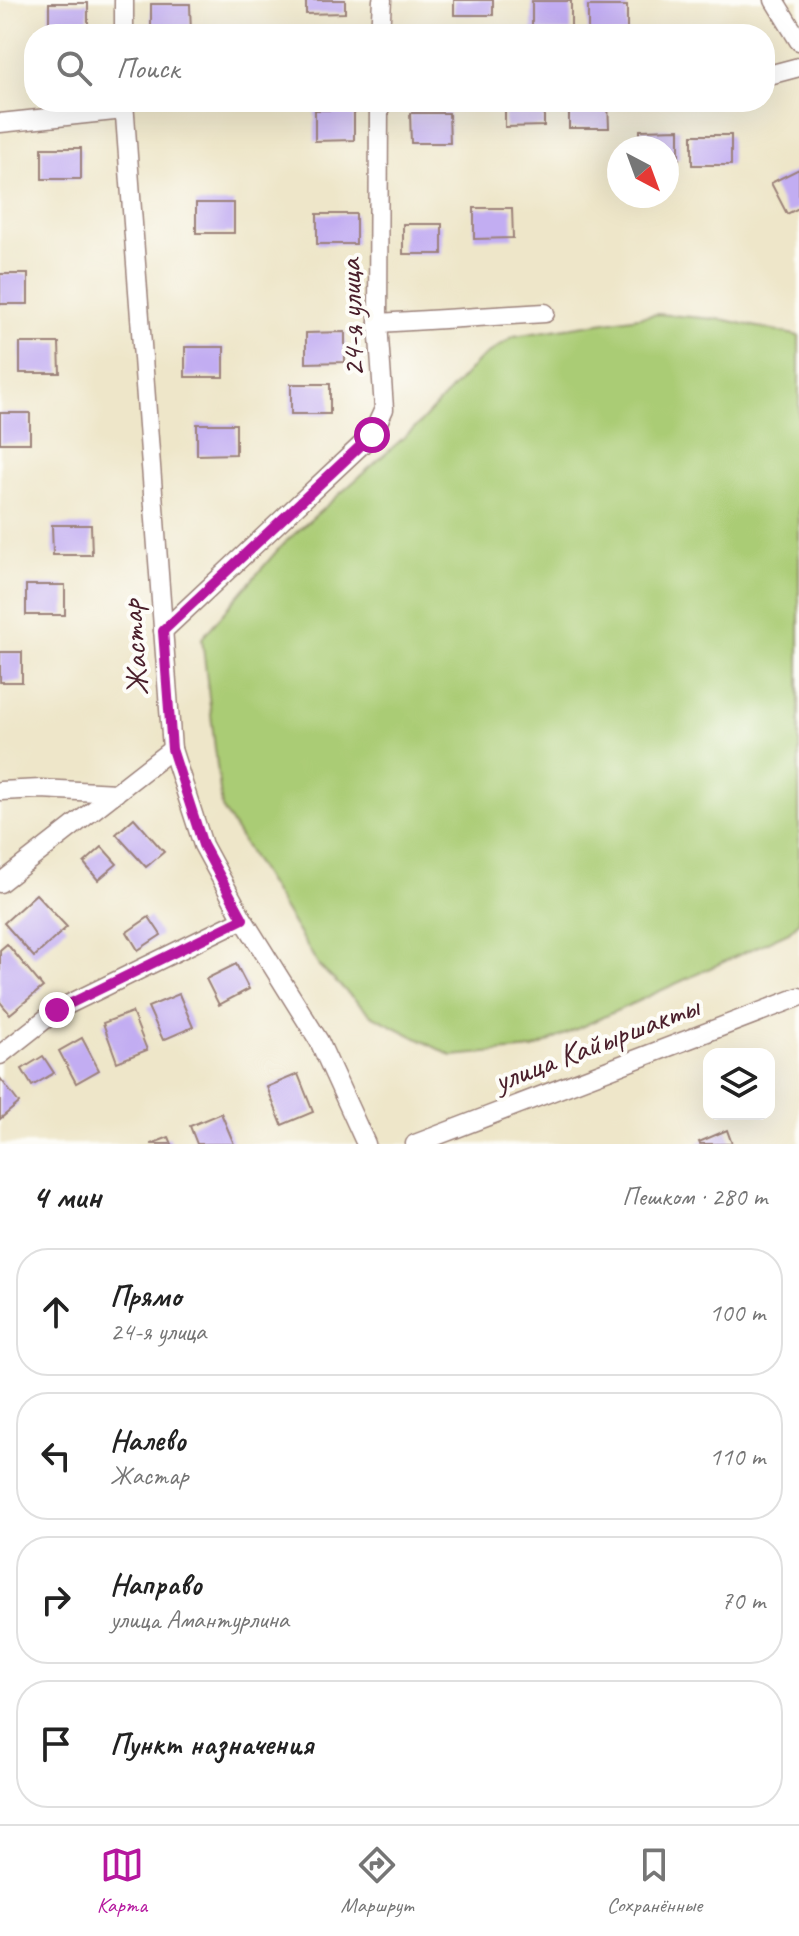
<!DOCTYPE html>
<html lang="ru">
<head>
<meta charset="utf-8">
<style>
	body { margin:0; font-family:Caveat,sans-serif; background:#f6f6f6; color:#222 }
	.controls { position:absolute; right:24px; bottom:24px; display:grid; overflow:hidden; border-radius:16px; box-shadow:0 8px 32px #0002 }
	.controls button { width:72px; height:72px; display:grid; place-items:center; padding:0; border:0; border-bottom:2px solid #e0e0e0; background:#fff; color:#222; font:40px sans-serif }
	.compass { position:absolute; left:607px; top:136px; width:72px; height:72px; border-radius:50%; background:#fff; box-shadow:0 8px 32px #0002; rotate:139deg }
	.stop { position:absolute; width:24px; height:24px; margin:-18px; border:6px solid #b5179e; border-radius:50%; background:#fff }
	.stop.end { background:#b5179e; border-color:#fff; box-shadow:0 2px 8px #0008 }
	.list { margin:0; padding:0; list-style:none }
	h2 { display:flex; justify-content:space-between; align-items:center; height:104px; margin:0; padding:0 32px; font-size:34px }
	h2 small { font-size:26px; font-weight:400; color:#767676 }
	.list li { display:grid; grid-template-columns:52px 1fr auto; gap:24px; align-items:center; box-sizing:border-box; height:128px; margin:0 16px 16px; padding:0 16px; border:2px solid #e0e0e0; border-radius:32px }
	.list b { display:block; font-size:30px; white-space:nowrap }
	.list p { margin:0; font-size:26px; white-space:nowrap; color:#767676 }
	.list em { font-size:26px; font-style:normal; color:#767676 }
	.icon { flex:none; width:44px; height:44px; fill:none; stroke:currentColor; stroke-width:2; stroke-linecap:round; stroke-linejoin:round }
	.map { position:relative; flex:none; width:799px; height:1144px; overflow:hidden }
	.search { position:absolute; background:#fff; box-shadow:0 8px 32px #0002; left:24px; right:24px; top:24px; height:88px; display:flex; align-items:center; gap:20px; box-sizing:border-box; padding:0 28px; border-radius:32px; color:#767676; font-size:30px }
	.sheet { height:680px; background:#fff }
	nav { display:flex; justify-content:space-around; align-items:center; box-sizing:border-box; height:112px; border-top:2px solid #e0e0e0; background:#fff; font-size:22px; color:#767676 }
	nav a { display:grid; justify-items:center; gap:4px }
	nav .on { color:#b5179e }
	.map>svg:first-child { display:block }
	.green { fill:#aacc75; stroke:#7a7650; stroke-width:2 }
	.building { fill:#c2adf2 }
	.lines { fill:none; stroke-linecap:round; stroke-linejoin:round }
	.minor-casing { stroke:#9c827a; stroke-width:21 }
	.minor { stroke:#fff; stroke-width:18 }
	.route { stroke:#b5179e; stroke-width:10 }
	.labels { text-anchor:middle; stroke-width:8; stroke-linejoin:round; paint-order:stroke }
	.street-label { font-size:32px; fill:#4a1f2b; stroke:#fdfcf7 }
</style>
</head>
<body>
<div class="map">
<svg width="799" height="1144" viewBox="0 0 799 1144">
	<rect width="100%" height="100%" fill="#fdfcf7"/>
	<filter id="ink" filterUnits="userSpaceOnUse"><feTurbulence type="fractalNoise" baseFrequency=".0125" numOctaves="2"/><feDisplacementMap in="SourceGraphic" scale="16" xChannelSelector="R" yChannelSelector="G"/><feConvolveMatrix kernelMatrix="1 2 1 2 8 2 1 2 1" color-interpolation-filters="sRGB"/></filter>
	<filter id="wash" filterUnits="userSpaceOnUse"><feTurbulence type="fractalNoise" baseFrequency=".006" numOctaves="4" result="noise"/><feDisplacementMap in="SourceGraphic" scale="32" xChannelSelector="R" yChannelSelector="G"/><feGaussianBlur stdDeviation="1.8" result="paint"/><feColorMatrix in="noise" values="0 0 0 0 0 0 0 0 0 0 0 0 0 0 0 0 0 1.4 0 .05"/><feComposite in="paint" operator="in"/></filter>
	<g filter="url(#wash)">
		<rect width="100%" height="100%" fill="#eee6c9"/>
		<!-- green -->
		<polygon class="green" points="658,314 726,320 799,336 799,922 789,932 533,1049 452,1056 371,1015 319,966 222,808 202,638 282,545 418,425 479,360 514,336"/>
		<g id="blocks">
			<!-- building -->
			<g class="building">
				<polygon points="306,0 345,0 345,13 306,14"/>
				<rect x="454" y="0" width="39" height="15"/>
				<rect x="532" y="1" width="39" height="30"/>
				<rect x="49" y="3" width="39" height="30"/>
				<polygon points="151,4 190,4 191,34 151,34"/>
				<rect x="588" y="6" width="39" height="28"/>
				<polygon points="505,102 544,102 544,126 505,127"/>
				<polygon points="569,102 608,102 609,128 569,128"/>
				<polygon points="315,110 354,110 354,140 315,141"/>
				<polygon points="410,113 449,113 450,143 411,143"/>
				<polygon points="679,129 679,159 667,159 667,148 640,148 640,130"/>
				<rect x="692" y="135" width="39" height="30"/>
				<rect x="42" y="148" width="39" height="31"/>
				<polygon points="799,169 799,208 787,214 771,183"/>
				<rect x="196" y="203" width="38" height="30"/>
				<polygon points="474,208 512,208 513,238 474,239"/>
				<rect x="317" y="214" width="39" height="30"/>
				<rect x="403" y="224" width="39" height="30"/>
				<rect x="0" y="274" width="28" height="30"/>
				<polygon points="345,332 345,362 306,363 306,333"/>
				<polygon points="20,343 59,343 60,373 20,373"/>
				<rect x="185" y="347" width="39" height="30"/>
				<rect x="291" y="384" width="39" height="30"/>
				<rect x="0" y="413" width="30" height="30"/>
				<polygon points="197,424 236,424 236,454 197,455"/>
				<polygon points="52,525 91,525 92,555 53,555"/>
				<rect x="26" y="585" width="39" height="30"/>
				<rect x="0" y="652" width="22" height="30"/>
				<polygon points="134,818 164,852 146,867 116,834"/>
				<polygon points="102,847 117,864 98,880 84,863"/>
				<polygon points="36,894 67,927 34,957 4,923"/>
				<polygon points="149,917 161,935 138,950 127,932"/>
				<polygon points="7,944 43,987 10,1014 0,1002 0,950"/>
				<polygon points="236,964 249,989 219,1005 206,979"/>
				<polygon points="179,994 193,1027 163,1040 148,1007"/>
				<polygon points="132,1012 147,1050 117,1062 103,1023"/>
				<polygon points="82,1038 99,1070 76,1083 59,1051"/>
				<polygon points="43,1056 54,1073 32,1086 22,1069"/>
				<polygon points="298,1074 313,1112 282,1125 267,1087"/>
				<polygon points="0,1078 19,1103 0,1119"/>
				<polygon points="221,1113 234,1144 197,1144 190,1126"/>
				<polygon points="727,1130 732,1144 700,1144 699,1142"/>
				<polygon points="169,1137 172,1144 151,1144"/>
			</g>
		</g>
	</g>
	<g filter="url(#ink)">
		<use href="#blocks" fill-opacity="0" stroke="#9c827a" stroke-width="2"/>
		<g class="lines">
			<defs>
				<g id="minor">
					<polyline points="774,0 799,41"/>
					<polyline points="124,34 124,0"/>
					<polyline points="380,34 382,0"/>
					<polyline points="765,76 799,67"/>
					<polyline points="124,102 172,749 203,845 243,919 319,1041 366,1144"/>
					<polyline points="0,123 124,110"/>
					<polyline points="378,323 545,313"/>
					<polyline points="163,631 372,435 384,409 378,323 379,102"/>
					<polyline points="0,791 41,789 116,793"/>
					<polyline points="0,883 172,749"/>
					<polyline points="0,1055 57,1010 243,919"/>
					<polyline points="415,1144 799,997"/>
				</g>
			</defs>
			<!-- minor casing -->
			<use href="#minor" class="minor-casing"/>
			<!-- minor -->
			<use href="#minor" class="minor"/>
		</g>
	</g>
	<g class="lines" filter="url(#ink)">
		<!-- route -->
		<polyline class="route" points="57,1010 243,919 203,845 172,749 163,631 372,435"/>
	</g>
	<g class="labels">
		<!-- street labels -->
		<g class="street-label">
			<text transform="translate(351 318) rotate(-92)" y="11">24-я улица</text>
			<text transform="translate(134 648) rotate(-94)" y="11">Жастар</text>
			<text transform="translate(596 1043) rotate(-21)" y="11">улица Кайыршакты</text>
		</g>
	</g>
</svg>
<div class="controls">
<button><svg class="icon" aria-label="layers" viewBox="0 0 24 24"><path d="M12 4l9 5-9 5-9-5zM3 14l9 5 9-5"/></svg></button>
</div>
<svg class="compass" viewBox="-18 -18 36 36"><path d="M0-13l5 13h-10z" fill="#e53935"/><path d="M0 13l5-13h-10z" fill="#767676"/></svg>
<div class="stop" style="left:372px;top:435px"></div>
<div class="stop end" style="left:57px;top:1010px"></div>
<div class="search"><svg class="icon" aria-label="search" viewBox="0 0 24 24"><circle cx="10" cy="10" r="6"/><path d="M15 15l6 6"/></svg>Поиск</div>
</div>
<section class="sheet">
<h2>4 мин<small>Пешком · 280 m</small></h2>
<ul class="list">
<li><svg class="icon" aria-label="ahead" viewBox="0 0 24 24"><path d="M12 20V5M6 11l6-6 6 6"/></svg><div><b>Прямо</b><p>24-я улица</p></div><em>100 m</em></li>
<li><svg class="icon" aria-label="left" viewBox="0 0 24 24"><path d="M17 20v-9H6M10 6l-5 5 5 5"/></svg><div><b>Налево</b><p>Жастар</p></div><em>110 m</em></li>
<li><svg class="icon" aria-label="right" viewBox="0 0 24 24"><path d="M7 20v-9h11M14 6l5 5-5 5"/></svg><div><b>Направо</b><p>улица Амантурлина</p></div><em>70 m</em></li>
<li><svg class="icon" aria-label="arrive" viewBox="0 0 24 24"><path d="M6 21V4h12l-3 4 3 4H6"/></svg><div><b>Пункт назначения</b></div></li>
</ul>
</section>
<nav>
<a class="on"><svg class="icon" aria-label="map" viewBox="0 0 24 24"><path d="M3 6l6-2 6 2 6-2v14l-6 2-6-2-6 2zM9 4v14M15 6v14"/></svg>Карта</a>
<a><svg class="icon" aria-label="directions" viewBox="0 0 24 24"><path d="M12 3l9 9-9 9-9-9zM9 14v-3h6M13 9l2 2-2 2"/></svg>Маршрут</a>
<a><svg class="icon" aria-label="saved" viewBox="0 0 24 24"><path d="M7 4h10v16l-5-4-5 4z"/></svg>Сохранённые</a>
</nav>
</body>
</html>
